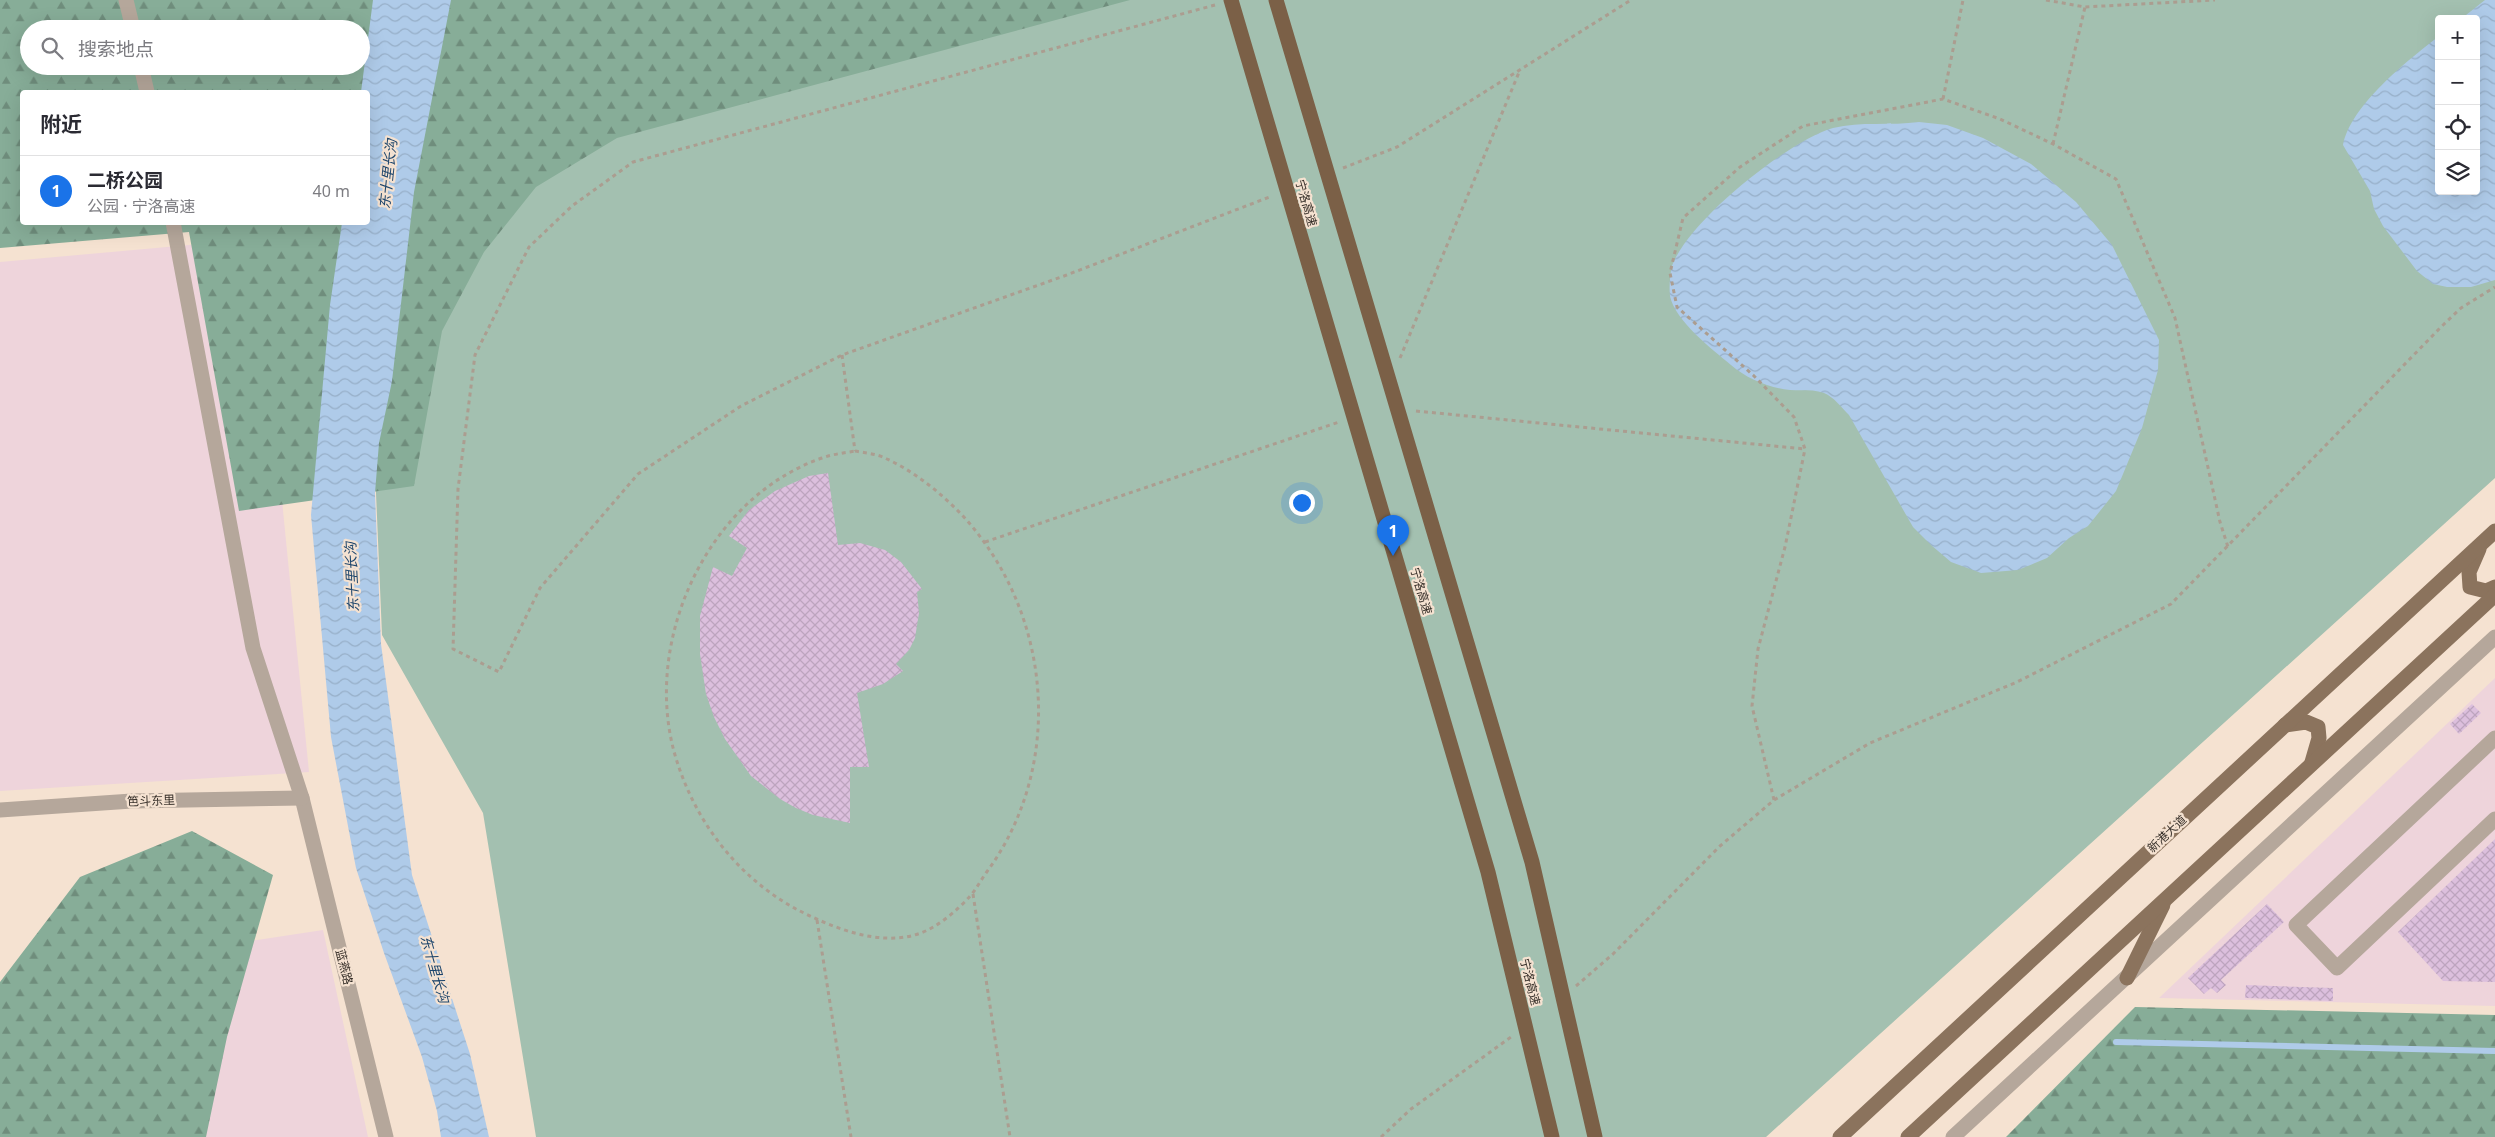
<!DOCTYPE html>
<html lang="zh">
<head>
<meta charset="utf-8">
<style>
	body { margin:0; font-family:"Noto Sans","Noto Sans SC",sans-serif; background:#f2f2f3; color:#2b2b33 }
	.controls { position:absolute; right:15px; top:15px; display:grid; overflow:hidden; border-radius:5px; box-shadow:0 5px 20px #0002 }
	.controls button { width:45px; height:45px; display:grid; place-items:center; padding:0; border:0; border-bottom:1px solid #e1e1e2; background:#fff; color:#2b2b33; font:25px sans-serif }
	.you { position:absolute; left:1301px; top:502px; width:18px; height:18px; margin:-12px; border:4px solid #fff; border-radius:50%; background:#1a73e8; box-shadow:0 0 0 8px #1a73e833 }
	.badge { display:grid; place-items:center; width:32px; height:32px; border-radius:50%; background:#1a73e8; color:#fff; font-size:16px; font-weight:700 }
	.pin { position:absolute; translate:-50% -41px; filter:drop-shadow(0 1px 2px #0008) }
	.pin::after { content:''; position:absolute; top:26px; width:18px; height:15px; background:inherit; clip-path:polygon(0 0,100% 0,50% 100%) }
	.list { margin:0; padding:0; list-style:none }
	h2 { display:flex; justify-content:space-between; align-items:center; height:65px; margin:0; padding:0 20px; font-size:21px }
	h2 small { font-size:16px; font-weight:400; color:#7c7c81 }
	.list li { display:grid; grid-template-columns:32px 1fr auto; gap:15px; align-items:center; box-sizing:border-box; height:70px; padding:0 20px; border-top:1px solid #e1e1e2 }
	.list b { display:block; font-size:19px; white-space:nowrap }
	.list p { margin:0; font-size:16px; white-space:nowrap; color:#7c7c81 }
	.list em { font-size:16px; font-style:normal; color:#7c7c81 }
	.icon { flex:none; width:28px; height:28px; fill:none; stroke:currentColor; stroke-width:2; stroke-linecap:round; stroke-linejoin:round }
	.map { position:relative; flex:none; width:2495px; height:1137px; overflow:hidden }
	.search { position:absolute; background:#fff; box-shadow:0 5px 20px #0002; left:20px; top:20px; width:350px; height:55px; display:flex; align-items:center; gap:12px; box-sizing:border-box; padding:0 18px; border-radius:28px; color:#7c7c81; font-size:19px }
	.panel { position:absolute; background:#fff; box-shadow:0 5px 20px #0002; left:20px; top:90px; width:350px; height:135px; border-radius:5px }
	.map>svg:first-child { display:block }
	.industrial { fill:#eed4db }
	.green { fill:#a3c0b0; fill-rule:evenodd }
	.forest { fill:url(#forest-firs); fill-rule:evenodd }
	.water { fill:url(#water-waves) }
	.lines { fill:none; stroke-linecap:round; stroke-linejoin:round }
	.stream { stroke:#afcbe9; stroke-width:6 }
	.building { fill:url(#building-cross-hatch) }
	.path { stroke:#ab9d90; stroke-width:3; stroke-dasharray:4 4; stroke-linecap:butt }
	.minor { stroke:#b5a79b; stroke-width:15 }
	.major { stroke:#8b735d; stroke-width:15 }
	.highway-bridge { stroke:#7b6047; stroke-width:15 }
	.labels { text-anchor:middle; stroke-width:4.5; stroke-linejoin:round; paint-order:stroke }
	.street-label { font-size:12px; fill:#352e28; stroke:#f5e2d1 }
	.water-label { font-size:14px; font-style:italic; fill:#1d456c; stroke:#f5e2d1 }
</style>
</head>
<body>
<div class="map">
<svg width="2495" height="1137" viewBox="0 0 2495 1137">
	<defs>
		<pattern id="forest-firs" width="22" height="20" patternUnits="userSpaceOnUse" patternTransform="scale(1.25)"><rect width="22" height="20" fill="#87ad98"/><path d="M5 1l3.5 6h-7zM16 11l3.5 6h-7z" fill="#6f8d7c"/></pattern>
		<pattern id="water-waves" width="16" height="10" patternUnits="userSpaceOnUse" patternTransform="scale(1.25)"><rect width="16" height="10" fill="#afcbe9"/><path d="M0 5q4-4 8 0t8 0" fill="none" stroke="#97afc8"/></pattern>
		<pattern id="building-cross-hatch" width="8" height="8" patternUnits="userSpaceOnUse" patternTransform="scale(1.25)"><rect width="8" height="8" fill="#dcbfdd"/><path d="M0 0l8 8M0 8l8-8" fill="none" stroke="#bda4be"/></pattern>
	</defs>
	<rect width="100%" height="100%" fill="#f5e2d1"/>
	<!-- industrial -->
	<g class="industrial">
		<polygon points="256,239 309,772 0,791 0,262"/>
		<polygon points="2495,678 2495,1006 2159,998"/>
		<polygon points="323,930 368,1137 190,1137 225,945"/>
	</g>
	<!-- green -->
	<path class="green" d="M555,0H2495V478L1766,1137H536L483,813L382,635L371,375ZM2439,19H2476V191H2439Z"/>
	<!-- forest -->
	<g class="forest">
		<path d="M0,0H1130L617,138L536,187L484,252L442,331L414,486L239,511L189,232L0,248ZM29,29H361V66H29ZM22,92H368V222H22Z"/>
		<polygon points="192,831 273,875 227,1037 206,1137 0,1137 0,982 80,877"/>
		<polygon points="2135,1007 2495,1015 2495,1137 2006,1137"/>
	</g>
	<!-- water -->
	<g class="water">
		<polygon points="373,0 451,0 414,192 392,381 379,443 375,493 381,644 412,875 470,1054 489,1137 441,1137 437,1111 422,1057 384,953 356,868 331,737 311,515 330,305 342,223 368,222 368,92 361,92"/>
		<path d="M2485,0H2495V280L2471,287H2447L2433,284L2417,271L2383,226L2374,209L2370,191L2343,145C2351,105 2407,61 2439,36V191H2476V19H2461Z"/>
		<path d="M1919,122L1947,125L1983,138L2031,164L2076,202L2112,245L2159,340L2158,370L2142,428L2116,491L2088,526L2069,538L2047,558L2018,570L1981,573L1951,562L1931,545L1913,527L1849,415C1842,408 1834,397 1824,393C1813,389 1801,391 1790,390C1770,388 1747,379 1731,365C1712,349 1675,321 1670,296C1669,287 1670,274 1672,266C1688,221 1788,141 1833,128C1861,121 1891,126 1919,122Z"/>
	</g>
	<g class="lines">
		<!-- stream -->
		<polyline class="stream" points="2116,1042 2495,1051"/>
	</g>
	<!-- building -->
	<g class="building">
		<polygon points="828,473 838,545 860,543 885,550 901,562 922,589 917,592 919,613 915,638 909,650 896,664 903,671 883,684 857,693 869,767 850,767 850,823 813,815 796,808 780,799 751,776 725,739 714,717 706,694 700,654 700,616 713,567 732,576 747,548 729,536 749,510 775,491 809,476"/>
		<polygon points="2472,704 2481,713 2459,734 2450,724"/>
		<polygon points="2495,839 2495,982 2443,981 2398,932"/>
		<polygon points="2267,904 2284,922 2221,980 2226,985 2217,993 2211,988 2204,994 2188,978"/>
		<polygon points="2246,985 2333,988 2333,1001 2245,998"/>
	</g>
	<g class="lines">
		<!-- path -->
		<g class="path">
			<polyline points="2046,0 2085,7 2215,0"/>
			<polyline points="1215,5 633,162 572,206 529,247 475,355 458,489 453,649 499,672 540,588 638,474 741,406 842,355 1064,276 1272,196"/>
			<polyline points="1943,99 1963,0"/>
			<polyline points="2053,144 2085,7"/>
			<polyline points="1343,168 1397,147 1631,0"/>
			<polyline points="842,355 855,451"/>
			<polyline points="1400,358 1520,70"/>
			<polyline points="1416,411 1805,449"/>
			<path d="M855,451C866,453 878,454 887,459C915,472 941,493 962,515C1052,612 1066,765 986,873C981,880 977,888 971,895C958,910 937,928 918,934C878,947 831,927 796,909C736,876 694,820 675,755C642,641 707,498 822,458C833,454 844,453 855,451Z"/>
			<polyline points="985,542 1339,422"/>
			<polyline points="1774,800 1752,706 1758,649 1785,547 1805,449 1794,417 1753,375 1677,307 1670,273 1683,218 1740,167 1803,126 1943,99 2000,119 2053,144 2116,179 2175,318 2220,522 2228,547"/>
			<polyline points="973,894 1010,1137"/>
			<polyline points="817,920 851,1137"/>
			<polyline points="1576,986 1613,954 1720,846 1774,800 1870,743 2017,682 2171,604 2441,327 2461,308 2495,287"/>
			<polyline points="1381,1137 1411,1109 1511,1037"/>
		</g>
		<!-- minor -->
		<g class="minor">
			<polyline points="126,0 133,29"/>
			<polyline points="141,66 147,92"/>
			<polyline points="173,222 253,648 302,798 386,1137"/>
			<polyline points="2495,738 2296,925 2337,968 2495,819"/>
			<polyline points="0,810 132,801 302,798"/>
			<polyline points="1953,1137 2495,637"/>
		</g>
		<!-- major -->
		<g class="major">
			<polyline points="2479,549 2469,572 2470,587 2486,591 2495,587"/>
			<polyline points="2285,725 2306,722 2318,727 2319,738 2312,762"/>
			<polyline points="2127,978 2163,905"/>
			<polyline points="1840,1137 2495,531"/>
			<polyline points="1908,1137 2495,595"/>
		</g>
		<!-- highway-bridge -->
		<g class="highway-bridge">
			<polyline points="1231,0 1488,872 1552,1137"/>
			<polyline points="1276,0 1532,862 1595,1137"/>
		</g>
	</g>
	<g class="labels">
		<!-- street labels -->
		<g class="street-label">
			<text transform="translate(1306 203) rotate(74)" y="4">宁洛高速</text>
			<text transform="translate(1421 591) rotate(74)" y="4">宁洛高速</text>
			<text transform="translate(151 801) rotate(-2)" y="4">笆斗东里</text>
			<text transform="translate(2167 834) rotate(-43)" y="4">新港大道</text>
			<text transform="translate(344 967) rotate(76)" y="4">蓝燕路</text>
			<text transform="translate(1530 982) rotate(76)" y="4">宁洛高速</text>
		</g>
		<!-- water labels -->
		<g class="water-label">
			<text transform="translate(388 174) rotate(-84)" y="5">东十里长沟</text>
			<text transform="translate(352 577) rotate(-93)" y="5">东十里长沟</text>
			<text transform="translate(435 969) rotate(74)" y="5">东十里长沟</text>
		</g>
	</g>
</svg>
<div class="controls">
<button>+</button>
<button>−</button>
<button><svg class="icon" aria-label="locate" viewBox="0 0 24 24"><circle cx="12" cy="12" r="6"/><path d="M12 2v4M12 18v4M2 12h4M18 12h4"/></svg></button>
<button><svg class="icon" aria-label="layers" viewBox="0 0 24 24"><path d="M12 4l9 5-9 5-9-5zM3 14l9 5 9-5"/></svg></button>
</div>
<div class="you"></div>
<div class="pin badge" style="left:1393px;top:556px">1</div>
<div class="search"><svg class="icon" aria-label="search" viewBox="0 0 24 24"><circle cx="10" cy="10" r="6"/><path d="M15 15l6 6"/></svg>搜索地点</div>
<section class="panel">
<h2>附近<small></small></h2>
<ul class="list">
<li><span class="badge">1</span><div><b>二桥公园</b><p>公园 · 宁洛高速</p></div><em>40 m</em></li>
</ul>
</section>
</div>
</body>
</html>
